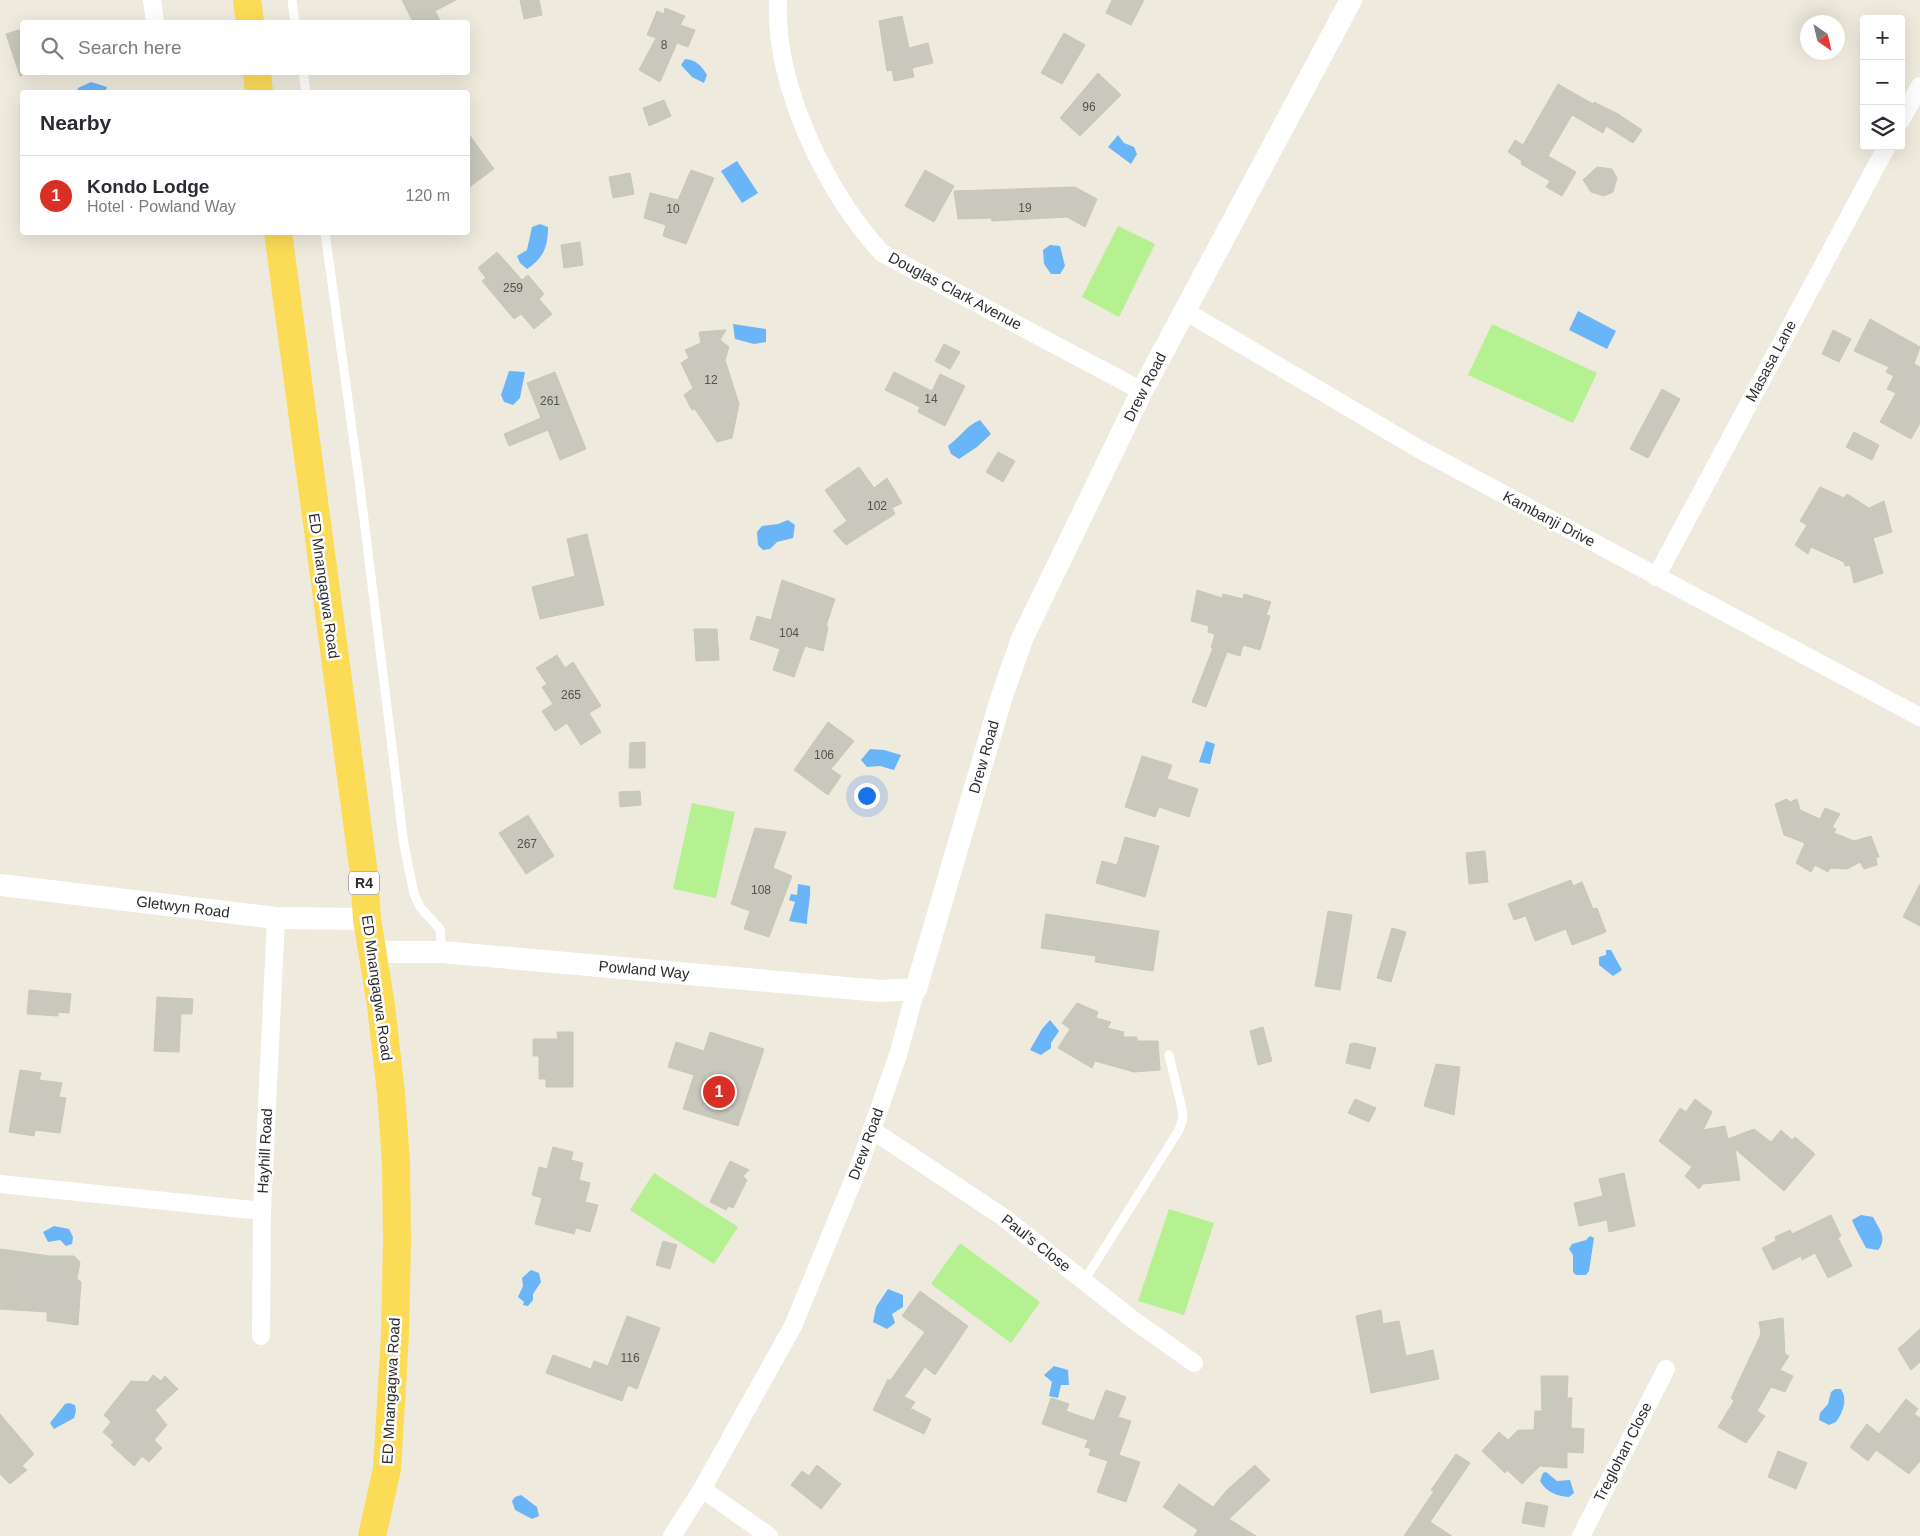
<!DOCTYPE html>
<html lang="en">
<head>
<meta charset="utf-8">
<style>
	body { margin:0; font-family:Helvetica,sans-serif; background:#f2f2f3; color:#2b2b33 }
	.controls { position:absolute; right:15px; top:15px; display:grid; overflow:hidden; border-radius:5px; box-shadow:0 5px 20px #0002 }
	.controls button { width:45px; height:45px; display:grid; place-items:center; padding:0; border:0; border-bottom:1px solid #e1e1e2; background:#fff; color:#2b2b33; font:25px sans-serif }
	.compass { position:absolute; left:1800px; top:15px; width:45px; height:45px; border-radius:50%; background:#fff; box-shadow:0 5px 20px #0002; rotate:146deg }
	.you { position:absolute; left:866px; top:795px; width:18px; height:18px; margin:-12px; border:4px solid #fff; border-radius:50%; background:#1a73e8; box-shadow:0 0 0 8px #1a73e833 }
	.badge { display:grid; place-items:center; width:32px; height:32px; border-radius:50%; background:#d93025; color:#fff; font-size:16px; font-weight:700 }
	.pin { position:absolute; translate:-50% -50%; border:2px solid #fff; box-shadow:0 1px 5px #0006 }
	.list { margin:0; padding:0; list-style:none }
	h2 { display:flex; justify-content:space-between; align-items:center; height:65px; margin:0; padding:0 20px; font-size:21px }
	h2 small { font-size:16px; font-weight:400; color:#7c7c81 }
	.list li { display:grid; grid-template-columns:32px 1fr auto; gap:15px; align-items:center; box-sizing:border-box; height:80px; padding:0 20px; border-top:1px solid #e1e1e2 }
	.list b { display:block; font-size:19px; white-space:nowrap }
	.list p { margin:0; font-size:16px; white-space:nowrap; color:#7c7c81 }
	.list em { font-size:16px; font-style:normal; color:#7c7c81 }
	.icon { flex:none; width:28px; height:28px; fill:none; stroke:currentColor; stroke-width:2; stroke-linecap:round; stroke-linejoin:round }
	.map { position:relative; flex:none; width:1920px; height:1536px; overflow:hidden }
	.search { position:absolute; background:#fff; box-shadow:0 5px 20px #0002; left:20px; top:20px; width:450px; height:55px; display:flex; align-items:center; gap:12px; box-sizing:border-box; padding:0 18px; border-radius:5px; color:#7c7c81; font-size:19px }
	.panel { position:absolute; background:#fff; box-shadow:0 5px 20px #0002; left:20px; top:90px; width:450px; height:145px; border-radius:5px }
	.map>svg:first-child { display:block }
	.pitch { fill:#b5f091 }
	.water { fill:#6ab5f7 }
	.building { fill:#c9c8bc; stroke:#cac7b6 }
	.lines { fill:none; stroke-linecap:round; stroke-linejoin:round }
	.service { stroke:#fff; stroke-width:9 }
	.minor { stroke:#fff; stroke-width:18 }
	.tertiary { stroke:#fff; stroke-width:22 }
	.trunk { stroke:#fcdc57; stroke-width:28 }
	.labels { text-anchor:middle; stroke-width:5; stroke-linejoin:round; paint-order:stroke }
	.number-label { font-size:12px; fill:#535350 }
	.shield { fill:#fff; stroke:#6b6b6b; stroke-width:1 }
	.shield-label { font-size:14px; font-weight:bold; fill:#2c2c2c }
	.street-label { font-size:15px; fill:#2c2c2c; stroke:#fff }
</style>
</head>
<body>
<div class="map">
<svg width="1920" height="1536" viewBox="0 0 1920 1536">
	<rect width="100%" height="100%" fill="#eeeadd"/>
	<!-- pitch -->
	<g class="pitch">
		<polygon points="1118,226 1155,244 1119,317 1082,297"/>
		<polygon points="1492,324 1597,373 1573,423 1468,375"/>
		<polygon points="692,803 735,812 716,898 673,889"/>
		<polygon points="654,1173 738,1227 714,1264 630,1210"/>
		<polygon points="1169,1209 1214,1223 1184,1315 1138,1301"/>
		<polygon points="960,1243 1040,1302 1011,1343 931,1284"/>
	</g>
	<!-- water -->
	<g class="water">
		<path d="M685,59C696,60 701,65 707,75L704,83L692,77L681,65Z"/>
		<polygon points="91,82 107,87 105,92 77,92 78,88"/>
		<polygon points="1118,135 1124,143 1134,147 1137,154 1131,164 1108,147"/>
		<polygon points="737,161 758,193 742,203 721,171"/>
		<path d="M540,224L548,227C548,246 544,258 527,269L520,263L517,256L527,250L532,227Z"/>
		<polygon points="1050,245 1060,246 1065,266 1060,274 1051,274 1044,264 1043,250"/>
		<polygon points="1578,311 1616,331 1607,349 1569,330"/>
		<polygon points="733,324 766,329 766,342 754,344 735,339"/>
		<polygon points="509,371 525,372 520,398 513,405 504,402 501,395"/>
		<path d="M980,420L991,434L977,447L959,459L951,454L948,446C960,437 966,426 980,420Z"/>
		<polygon points="788,520 795,525 793,538 777,542 770,549 763,550 758,545 757,532 762,526 778,524"/>
		<polygon points="1206,741 1215,744 1210,764 1199,762"/>
		<polygon points="870,749 884,750 901,755 894,770 880,766 867,767 861,760"/>
		<path d="M798,884L810,886C811,899 807,911 807,924L789,921L795,902L789,900L791,894L797,895Z"/>
		<polygon points="1606,950 1611,950 1622,970 1613,976 1599,965 1599,957 1606,955"/>
		<polygon points="1050,1020 1059,1031 1051,1043 1051,1048 1041,1055 1030,1050 1042,1029"/>
		<path d="M1861,1215L1873,1217C1879,1229 1888,1238 1878,1250L1866,1248C1862,1240 1854,1226 1852,1220Z"/>
		<polygon points="54,1226 69,1229 73,1237 72,1244 66,1246 60,1240 48,1242 43,1232"/>
		<polygon points="1590,1236 1594,1238 1589,1271 1586,1275 1576,1275 1573,1272 1573,1255 1569,1249 1572,1244 1586,1240"/>
		<polygon points="531,1270 539,1273 541,1282 533,1294 533,1300 528,1306 523,1305 524,1302 518,1297 523,1286 522,1278"/>
		<polygon points="888,1289 903,1295 903,1307 892,1314 895,1323 887,1329 873,1322 876,1307"/>
		<polygon points="1054,1366 1068,1370 1069,1385 1061,1385 1058,1398 1049,1396 1052,1382 1044,1375"/>
		<path d="M1835,1389H1841C1848,1400 1843,1412 1836,1422L1829,1425L1819,1420L1820,1413L1828,1404L1831,1392Z"/>
		<polygon points="69,1403 75,1405 76,1411 74,1418 54,1429 50,1423 65,1404"/>
		<path d="M1546,1472L1557,1481L1570,1480L1574,1493L1569,1497C1557,1496 1546,1492 1540,1481L1543,1473Z"/>
		<polygon points="521,1495 537,1507 539,1516 532,1519 515,1510 512,1501 515,1497"/>
	</g>
	<!-- building -->
	<g class="building">
		<polygon points="402,0 456,0 435,11 441,22 413,22"/>
		<polygon points="520,0 539,0 542,15 524,19"/>
		<polygon points="1112,0 1144,0 1131,25 1106,13"/>
		<polygon points="665,8 685,16 680,25 695,30 688,47 677,43 660,82 639,70 656,38 647,35 657,11 664,14"/>
		<polygon points="902,16 909,48 928,43 933,63 912,68 914,77 894,81 892,70 887,71 879,21"/>
		<polygon points="22,29 22,76 20,76 6,34"/>
		<polygon points="1064,33 1085,45 1062,84 1041,73"/>
		<polygon points="1098,73 1121,95 1080,136 1060,118"/>
		<polygon points="1558,84 1593,104 1594,102 1618,114 1642,130 1633,143 1606,126 1603,133 1572,115 1548,156 1576,172 1562,196 1546,187 1550,181 1521,164 1522,161 1508,152 1515,140 1523,145"/>
		<polygon points="664,100 671,116 649,126 643,108"/>
		<polygon points="468,133 494,169 468,188"/>
		<polygon points="1597,167 1612,169 1617,178 1613,192 1604,196 1591,192 1583,180"/>
		<polygon points="691,170 714,178 686,244 663,236 666,225 644,218 650,193 678,200"/>
		<polygon points="925,170 954,186 934,222 905,206"/>
		<polygon points="630,173 634,194 613,198 609,177"/>
		<polygon points="1075,187 1097,199 1085,227 1067,217 992,221 991,218 958,219 954,191"/>
		<polygon points="580,242 583,265 564,268 561,245"/>
		<polygon points="497,252 522,280 528,275 544,294 539,299 552,314 534,329 521,314 514,319 482,281 486,278 478,268"/>
		<polygon points="1870,319 1920,347 1914,364 1920,367 1920,423 1911,439 1880,422 1896,393 1887,389 1894,376 1886,372 1889,367 1854,351"/>
		<polygon points="726,330 720,340 729,347 725,360 739,404 732,438 717,442 695,409 692,410 684,395 693,388 681,363 689,358 685,350 701,343 699,332"/>
		<polygon points="1833,330 1851,339 1839,362 1822,354"/>
		<polygon points="944,344 960,352 950,369 935,361"/>
		<polygon points="555,372 586,449 560,460 548,430 509,446 504,434 541,418 527,383"/>
		<polygon points="894,372 932,391 940,374 965,386 945,426 918,412 920,407 885,390"/>
		<polygon points="1662,389 1680,399 1648,458 1630,449"/>
		<polygon points="1854,432 1879,445 1872,460 1846,447"/>
		<polygon points="998,452 1015,461 1003,482 986,472"/>
		<polygon points="859,467 874,488 887,478 902,503 892,508 895,514 846,545 833,531 847,521 825,490"/>
		<polygon points="1820,487 1844,498 1847,494 1869,508 1884,501 1892,532 1873,538 1883,573 1854,583 1850,565 1845,566 1844,562 1811,547 1808,554 1795,545 1807,525 1800,521"/>
		<polygon points="587,534 604,605 540,619 532,587 575,576 567,539"/>
		<polygon points="782,580 835,599 826,626 828,627 823,651 805,646 794,677 773,670 780,649 750,639 757,616 771,620"/>
		<polygon points="1197,590 1222,598 1223,594 1243,599 1244,594 1271,602 1266,615 1270,616 1260,650 1243,645 1240,656 1227,652 1206,707 1192,702 1213,648 1211,648 1215,634 1208,632 1209,626 1191,621"/>
		<polygon points="694,629 717,629 719,660 696,661"/>
		<polygon points="557,655 565,668 573,662 601,706 589,713 601,732 581,745 567,723 555,731 542,711 553,704 542,687 547,684 536,668"/>
		<polygon points="828,722 854,741 831,769 841,776 828,795 794,770"/>
		<polygon points="645,742 645,768 629,768 630,743"/>
		<polygon points="1142,756 1172,765 1167,779 1198,789 1189,817 1159,807 1155,817 1125,807"/>
		<polygon points="640,791 641,805 620,807 619,792"/>
		<polygon points="1787,799 1790,802 1797,799 1800,810 1820,819 1825,808 1840,814 1832,827 1836,829 1834,833 1854,841 1871,836 1879,857 1876,857 1877,865 1864,869 1860,862 1847,869 1830,868 1828,872 1815,865 1811,872 1796,863 1805,843 1784,835 1775,804"/>
		<polygon points="528,815 554,856 526,874 499,833"/>
		<polygon points="755,828 786,832 773,868 792,876 769,937 744,929 750,911 731,904"/>
		<polygon points="1125,837 1159,846 1145,897 1096,883 1102,861 1117,865"/>
		<polygon points="1485,851 1488,882 1469,884 1466,853"/>
		<polygon points="1571,880 1573,886 1582,882 1593,909 1597,908 1606,932 1572,945 1566,929 1535,941 1526,916 1514,920 1508,904"/>
		<polygon points="1920,884 1920,926 1903,917"/>
		<polygon points="1328,911 1352,915 1340,990 1315,986"/>
		<polygon points="1046,914 1159,931 1153,971 1095,962 1096,956 1041,948"/>
		<polygon points="1392,928 1406,932 1391,982 1377,978"/>
		<polygon points="29,990 71,994 69,1013 58,1012 58,1016 27,1014"/>
		<polygon points="157,997 193,999 192,1014 181,1014 179,1052 154,1051"/>
		<polygon points="1077,1003 1098,1012 1096,1018 1111,1022 1107,1028 1124,1032 1123,1037 1137,1037 1137,1041 1158,1041 1160,1070 1134,1072 1095,1061 1092,1068 1058,1048 1070,1029 1062,1023"/>
		<polygon points="1263,1027 1272,1061 1258,1065 1250,1031"/>
		<polygon points="557,1032 573,1032 573,1087 546,1087 546,1079 539,1079 539,1056 533,1056 533,1039 558,1039"/>
		<polygon points="710,1032 764,1049 738,1126 683,1109 694,1075 668,1067 676,1042 704,1051"/>
		<polygon points="1355,1043 1376,1048 1370,1069 1346,1063 1350,1044"/>
		<polygon points="1436,1064 1460,1067 1454,1115 1424,1106"/>
		<polygon points="20,1070 41,1073 39,1080 62,1083 59,1097 66,1098 60,1133 35,1130 34,1136 9,1132"/>
		<polygon points="1355,1099 1376,1108 1369,1122 1348,1113"/>
		<polygon points="1695,1099 1712,1112 1703,1130 1725,1126 1728,1139 1754,1129 1771,1142 1781,1130 1792,1140 1795,1137 1815,1154 1784,1191 1735,1149 1740,1180 1703,1184 1699,1189 1685,1176 1692,1167 1659,1141 1680,1108 1686,1112"/>
		<polygon points="553,1147 573,1152 571,1160 583,1163 579,1180 590,1183 585,1202 598,1205 590,1232 576,1228 574,1234 535,1224 542,1198 532,1195 539,1167 547,1169"/>
		<polygon points="730,1161 749,1170 743,1176 747,1180 733,1208 728,1206 726,1210 710,1202"/>
		<polygon points="1624,1173 1635,1226 1609,1232 1607,1220 1579,1226 1574,1203 1603,1196 1599,1179"/>
		<polygon points="1831,1215 1841,1236 1838,1238 1852,1266 1828,1278 1815,1253 1802,1260 1801,1256 1773,1270 1762,1248 1776,1241 1775,1237 1790,1230 1792,1234"/>
		<polygon points="663,1241 677,1245 670,1269 656,1265"/>
		<polygon points="0,1249 50,1256 74,1256 80,1262 77,1279 81,1282 78,1325 47,1321 47,1312 0,1309"/>
		<polygon points="920,1291 968,1326 935,1375 925,1367 904,1397 915,1402 909,1411 912,1409 931,1419 924,1434 873,1410 888,1379 890,1381 925,1332 902,1316"/>
		<polygon points="1381,1310 1383,1324 1399,1321 1406,1356 1433,1350 1439,1379 1371,1393 1356,1316"/>
		<polygon points="627,1316 660,1328 637,1389 628,1385 622,1401 546,1373 553,1355 591,1369 594,1361 608,1366"/>
		<polygon points="1783,1318 1785,1354 1789,1356 1780,1370 1793,1376 1785,1392 1771,1387 1757,1411 1765,1416 1746,1443 1718,1427 1734,1401 1731,1398 1761,1334 1759,1322"/>
		<polygon points="1920,1329 1920,1362 1911,1370 1898,1349"/>
		<polygon points="153,1375 161,1381 165,1376 178,1389 155,1410 167,1425 154,1440 162,1448 149,1462 142,1456 134,1466 111,1445 114,1442 103,1432 111,1422 104,1415 131,1381 148,1382"/>
		<polygon points="1541,1376 1568,1376 1567,1398 1572,1398 1571,1428 1584,1429 1583,1453 1567,1452 1567,1468 1540,1466 1522,1484 1507,1470 1505,1473 1482,1451 1499,1432 1508,1440 1518,1430 1534,1430 1535,1411 1542,1411"/>
		<polygon points="1106,1390 1126,1397 1118,1417 1131,1421 1119,1455 1140,1462 1126,1502 1097,1492 1108,1461 1089,1455 1091,1449 1085,1447 1088,1440 1042,1424 1051,1398 1069,1404 1066,1411 1094,1421"/>
		<polygon points="1906,1399 1918,1409 1914,1414 1920,1418 1920,1461 1909,1474 1876,1450 1868,1461 1850,1447 1867,1424 1879,1434"/>
		<polygon points="0,1414 34,1454 22,1466 27,1470 10,1484 0,1474"/>
		<polygon points="1778,1451 1807,1463 1796,1489 1768,1477"/>
		<polygon points="1456,1454 1470,1463 1430,1522 1452,1536 1404,1536 1434,1491 1431,1490"/>
		<polygon points="817,1465 841,1484 821,1509 791,1485 802,1471 809,1476"/>
		<polygon points="1255,1465 1270,1480 1229,1519 1256,1536 1194,1536 1198,1530 1163,1507 1179,1484 1213,1507 1227,1490"/>
		<polygon points="1526,1502 1548,1506 1544,1527 1522,1523"/>
	</g>
	<g class="lines">
		<!-- service -->
		<g class="service">
			<polyline points="292,0 295,22"/>
			<polyline points="303,72 306,92"/>
			<polyline points="325,232 360,487 404,845 414,894 420,907 440,929 442,952"/>
			<polyline points="1084,1281 1179,1130 1183,1118 1182,1109 1169,1055"/>
		</g>
		<!-- minor -->
		<g class="minor">
			<polyline points="152,0 155,22"/>
			<path d="M778,0C774,85 826,192 882,253L1142,391"/>
			<polyline points="1901,120 1920,86"/>
			<polyline points="1185,311 1419,449 1920,717"/>
			<polyline points="1656,577 1887,146"/>
			<polyline points="872,1130 1003,1217 1132,1319 1194,1363"/>
			<polyline points="0,1184 262,1211 276,918"/>
			<polyline points="261,1336 262,1211"/>
			<polyline points="702,1489 769,1536"/>
			<polyline points="672,1536 702,1489 793,1326 859,1166 898,1055 916,989"/>
			<polyline points="1581,1536 1666,1369"/>
		</g>
		<!-- tertiary -->
		<g class="tertiary">
			<polyline points="0,885 276,918 367,919"/>
			<polyline points="372,952 442,952 881,991 916,989 1001,699 1022,639 1142,391 1351,0"/>
		</g>
		<!-- trunk -->
		<g class="trunk">
			<polyline points="247,0 250,22"/>
			<polyline points="257,72 259,92"/>
			<polyline points="278,232 364,874 367,919 381,1006 391,1093 396,1162 397,1241 395,1335 387,1469 372,1536"/>
		</g>
	</g>
	<g class="labels">
		<!-- number labels -->
		<g class="number-label">
			<text x="664" y="49">8</text>
			<text x="1089" y="111">96</text>
			<text x="1025" y="212">19</text>
			<text x="673" y="213">10</text>
			<text x="513" y="292">259</text>
			<text x="711" y="384">12</text>
			<text x="931" y="403">14</text>
			<text x="550" y="405">261</text>
			<text x="877" y="510">102</text>
			<text x="789" y="637">104</text>
			<text x="571" y="699">265</text>
			<text x="824" y="759">106</text>
			<text x="527" y="848">267</text>
			<text x="761" y="894">108</text>
			<text x="630" y="1362">116</text>
		</g>
		<!-- shield labels -->
		<rect class="shield" x="349" y="871.5" width="30" height="23" rx="4"/>
		<g class="shield-label">
			<text x="364" y="888">R4</text>
		</g>
		<!-- street labels -->
		<g class="street-label">
			<text transform="translate(955 291) rotate(28)" y="5">Douglas Clark Avenue</text>
			<text transform="translate(1771 361) rotate(-62)" y="5">Masasa Lane</text>
			<text transform="translate(1145 387) rotate(-63)" y="5">Drew Road</text>
			<text transform="translate(1549 519) rotate(28)" y="5">Kambanji Drive</text>
			<text transform="translate(324 586) rotate(82)" y="5">ED Mnangagwa Road</text>
			<text transform="translate(984 757) rotate(-74)" y="5">Drew Road</text>
			<text transform="translate(183 907) rotate(7)" y="5">Gletwyn Road</text>
			<text transform="translate(644 970) rotate(5)" y="5">Powland Way</text>
			<text transform="translate(377 988) rotate(82)" y="5">ED Mnangagwa Road</text>
			<text transform="translate(866 1144) rotate(-70)" y="5">Drew Road</text>
			<text transform="translate(265 1151) rotate(-87)" y="5">Hayhill Road</text>
			<text transform="translate(1036 1243) rotate(38)" y="5">Paul's Close</text>
			<text transform="translate(391 1391) rotate(-87)" y="5">ED Mnangagwa Road</text>
			<text transform="translate(1623 1452) rotate(-63)" y="5">Treglohan Close</text>
		</g>
	</g>
</svg>
<div class="controls">
<button>+</button>
<button>−</button>
<button><svg class="icon" aria-label="layers" viewBox="0 0 24 24"><path d="M12 4l9 5-9 5-9-5zM3 14l9 5 9-5"/></svg></button>
</div>
<svg class="compass" viewBox="-18 -18 36 36"><path d="M0-13l5 13h-10z" fill="#e53935"/><path d="M0 13l5-13h-10z" fill="#7c7c81"/></svg>
<div class="you"></div>
<div class="pin badge" style="left:719px;top:1092px">1</div>
<div class="search"><svg class="icon" aria-label="search" viewBox="0 0 24 24"><circle cx="10" cy="10" r="6"/><path d="M15 15l6 6"/></svg>Search here</div>
<section class="panel">
<h2>Nearby<small></small></h2>
<ul class="list">
<li><span class="badge">1</span><div><b>Kondo Lodge</b><p>Hotel · Powland Way</p></div><em>120 m</em></li>
</ul>
</section>
</div>
</body>
</html>
